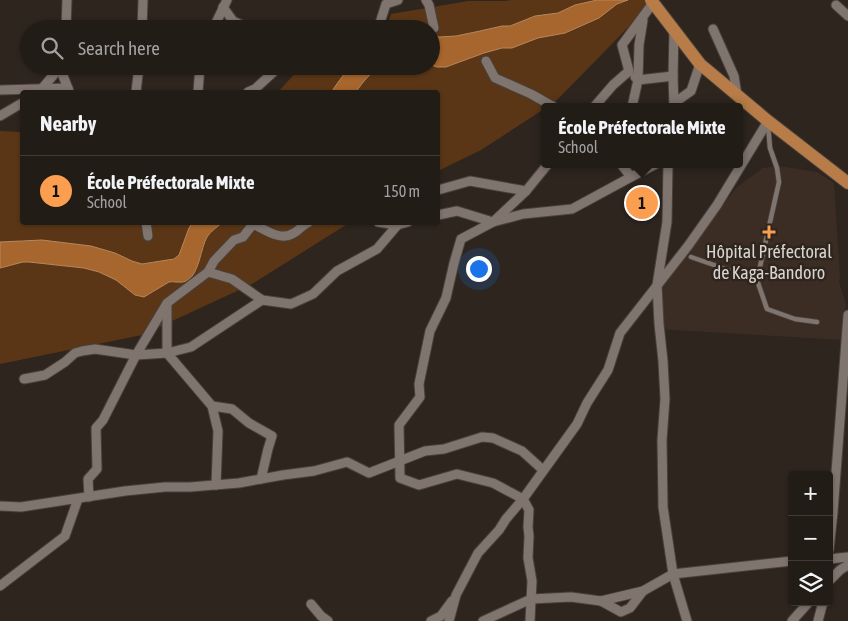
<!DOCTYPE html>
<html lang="en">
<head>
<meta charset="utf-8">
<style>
	body { margin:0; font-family:"Asap Condensed",sans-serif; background:#2e2924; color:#f1f3f6 }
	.controls { position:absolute; right:15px; bottom:15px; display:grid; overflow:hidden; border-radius:5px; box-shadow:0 1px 4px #0004 }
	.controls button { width:45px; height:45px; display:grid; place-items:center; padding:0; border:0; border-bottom:1px solid #3f3a36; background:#221c17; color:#f1f3f6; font:25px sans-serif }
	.you { position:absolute; left:478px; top:268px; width:18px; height:18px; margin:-12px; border:4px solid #fff; border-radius:50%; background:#1a73e8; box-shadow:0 0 0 8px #1a73e833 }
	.badge { display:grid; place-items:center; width:32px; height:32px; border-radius:50%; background:#fb9e50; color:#111; font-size:16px; font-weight:700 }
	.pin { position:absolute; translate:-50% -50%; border:2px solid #fff; box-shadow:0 1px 5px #0006 }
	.popup { position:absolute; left:541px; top:103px; width:202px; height:65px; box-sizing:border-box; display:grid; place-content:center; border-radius:5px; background:#221c17; filter:drop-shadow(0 1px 4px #0005); font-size:16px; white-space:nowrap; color:#a2a1a1 }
	.popup b { font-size:19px; color:#f1f3f6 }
	.popup::after { content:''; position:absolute; left:50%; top:100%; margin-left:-10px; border:10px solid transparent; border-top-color:#221c17 }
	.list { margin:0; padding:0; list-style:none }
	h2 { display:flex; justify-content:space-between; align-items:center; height:65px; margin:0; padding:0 20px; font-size:21px }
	h2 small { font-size:16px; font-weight:400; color:#a2a1a1 }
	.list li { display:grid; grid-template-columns:32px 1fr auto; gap:15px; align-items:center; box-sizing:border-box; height:70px; padding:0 20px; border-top:1px solid #3f3a36 }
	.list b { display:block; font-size:19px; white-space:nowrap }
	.list p { margin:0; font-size:16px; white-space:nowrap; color:#a2a1a1 }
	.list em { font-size:16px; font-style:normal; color:#a2a1a1 }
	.icon { flex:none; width:28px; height:28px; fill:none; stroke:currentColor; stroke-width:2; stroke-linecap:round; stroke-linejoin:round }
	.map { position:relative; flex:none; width:848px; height:621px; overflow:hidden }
	.search { position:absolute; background:#221c17; box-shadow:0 1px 4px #0004; left:20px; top:20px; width:420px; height:55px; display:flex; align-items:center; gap:12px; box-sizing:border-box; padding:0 18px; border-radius:28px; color:#a2a1a1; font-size:19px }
	.panel { position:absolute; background:#221c17; box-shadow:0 1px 4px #0004; left:20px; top:90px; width:420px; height:135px; border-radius:5px }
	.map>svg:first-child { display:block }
	.built { fill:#3b2d24 }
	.green { fill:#5a3616 }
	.water { fill:#a7662d; stroke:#b6875e }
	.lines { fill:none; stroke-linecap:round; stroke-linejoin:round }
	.lane-casing { stroke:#49413c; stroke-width:6 }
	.street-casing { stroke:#49413c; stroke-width:11 }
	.primary-casing { stroke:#49413c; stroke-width:14 }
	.lane { stroke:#7f756e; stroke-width:4.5 }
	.street { stroke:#7f756e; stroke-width:9 }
	.primary { stroke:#b77c47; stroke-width:12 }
	.poi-dot { fill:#fb9e50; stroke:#2e251f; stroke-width:2 }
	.labels { text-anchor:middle; stroke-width:5; stroke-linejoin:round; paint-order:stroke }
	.poi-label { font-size:18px; fill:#d9d4cf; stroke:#2e251f }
</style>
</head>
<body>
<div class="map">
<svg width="848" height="621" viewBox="0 0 848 621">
	<rect width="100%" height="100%" fill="#2e251f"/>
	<!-- built -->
	<polygon class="built" points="779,166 817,172 834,183 840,277 839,282 846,304 842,340 657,329 661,285 737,187 763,168"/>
	<!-- green -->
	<g class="green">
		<polygon points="512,0 597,0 575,5 558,13 535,16 510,26 502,26 480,31 456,36 439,37 431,34 431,29 386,29 391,14 468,1 504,1"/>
		<path d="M628,0H660L652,3L558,99L547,107H544V109L481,150L438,171V92H356C363,83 369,72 380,67C388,64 421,66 431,66V65L433,66L446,67L484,53L502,48H512L538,38L565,33L599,18L617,4Z"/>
		<polygon points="307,66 350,66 334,88 332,92 278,92 298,70"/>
		<polygon points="0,131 22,132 22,222 192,223 189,228 180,255 174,259 142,264 132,261 115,253 22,240 16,242 0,242"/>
		<polygon points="222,223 349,223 252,284 142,335 0,364 0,268 23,262 29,262 84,268 99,272 116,280 131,292 140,296 148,295 169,282 187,281 196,270 207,238 212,230"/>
	</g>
	<!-- water -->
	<g class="water">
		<polygon points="597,0 628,0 617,4 599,18 565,33 538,38 512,48 502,48 484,53 446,67 437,67 431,65 431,34 439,37 456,36 480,31 502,26 510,26 535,16 558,13 575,5"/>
		<path d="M350,66H383C370,72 363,82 356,92H332L334,88Z"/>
		<path d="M192,223H222C217,227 211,231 207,237C201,248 199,273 188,280C182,284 175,281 169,282L144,297L135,295L116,280L99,272L84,268L29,262H23L0,268V242L42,240L91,246L115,253L132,261L142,264L174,259L179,255L189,228Z"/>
	</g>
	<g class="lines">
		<defs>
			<g id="lane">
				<polyline points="691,257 757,280 767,309 795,319 817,322"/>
				<polyline points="757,280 779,182 777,168 770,148 768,125"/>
			</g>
			<g id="street">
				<polyline points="426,0 429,5 434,28"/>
				<polyline points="836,5 848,16"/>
				<polyline points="223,7 233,21 251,29"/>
				<polyline points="66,29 67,0"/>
				<polyline points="142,29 143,0"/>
				<polyline points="213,29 227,0"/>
				<polyline points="257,29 266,28 268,29"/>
				<polyline points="345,29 349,28 352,29"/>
				<polyline points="378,29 386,4 398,0"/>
				<polyline points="713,29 734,76 737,95"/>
				<polyline points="486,61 495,78 531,94 554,107"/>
				<polyline points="60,68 69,91"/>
				<polyline points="635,77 638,80 673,76"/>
				<polyline points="0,90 68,88"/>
				<polyline points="40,91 61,66"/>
				<polyline points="136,92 139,66"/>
				<polyline points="198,92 200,66"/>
				<polyline points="248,92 255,89 280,66"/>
				<polyline points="674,103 691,91 700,64"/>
				<polyline points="594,107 613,85 629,71 622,45 653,3"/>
				<polyline points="632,107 638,80 639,45 643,20"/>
				<polyline points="674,107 673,76 674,30"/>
				<polyline points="0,116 22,103"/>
				<polyline points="621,164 631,177"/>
				<polyline points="668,164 667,222 657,285 659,324 663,361 665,399 662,440 663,507 673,574 687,621"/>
				<polyline points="438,190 470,181 526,191"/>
				<polyline points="438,215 457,211 493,222 523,214 572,209 631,177 656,164"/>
				<polyline points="146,222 148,236"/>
				<polyline points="378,222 397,225 408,222"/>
				<path d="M208,272L214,261L234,240L243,237L253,224C264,229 280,241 292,234C299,231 302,225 309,222"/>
				<polyline points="167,304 167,353 212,406 218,431 216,485"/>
				<polyline points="24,379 45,375 65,362 75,353 82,351 95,349 136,355 167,353 191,347 262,300 291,304 313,294 337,271 377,249 400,222"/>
				<polyline points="212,406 232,409 249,423 272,436 268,449 261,479"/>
				<polyline points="89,497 88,479 97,469 96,428 103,420 136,355 167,303 208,272 232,279 262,300"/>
				<polyline points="0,506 21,507 125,491 165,487 190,487 239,483 283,475 314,471 347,462 369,473 425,451 444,449 482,437 493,438 522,451 543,470"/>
				<polyline points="829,550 833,512 848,315"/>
				<polyline points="829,559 848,557"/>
				<polyline points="829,581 840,570 848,565"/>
				<polyline points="0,586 65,536 78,499"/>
				<polyline points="601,601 621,612 630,608 643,591"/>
				<polyline points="311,604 321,616 328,621"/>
				<polyline points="431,621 441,616 452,601"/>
				<polyline points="449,621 456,595 478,553 499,530 506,519 523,499 577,424 587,403 608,370 620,333 688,246 717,205 768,121"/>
				<polyline points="483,621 531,599 571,597 601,601 643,591 673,574 792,561"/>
				<polyline points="530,621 532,581 528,558 529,536 528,527 529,510 523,499 493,483 457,474 419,485 400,478 399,425 420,397 419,384 430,331 446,298 454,263 461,239 493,222 526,191 548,164"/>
				<polyline points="792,621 809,602"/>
				<polyline points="818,621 823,602"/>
			</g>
			<polyline id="primary" points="651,0 700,64 768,121 848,183"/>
		</defs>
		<!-- lane casing -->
		<use href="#lane" class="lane-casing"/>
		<!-- street casing -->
		<use href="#street" class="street-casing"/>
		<!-- primary casing -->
		<use href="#primary" class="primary-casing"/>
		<!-- lane -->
		<use href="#lane" class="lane"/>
		<!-- street -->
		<use href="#street" class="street"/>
		<!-- primary -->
		<use href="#primary" class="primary"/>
	</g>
	<!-- markers -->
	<path class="poi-dot" d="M766.5 224.5h5v5h5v5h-5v5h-5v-5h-5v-5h5z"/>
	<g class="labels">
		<!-- poi labels -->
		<g class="poi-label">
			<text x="769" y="258">Hôpital Préfectoral<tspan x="769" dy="21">de Kaga-Bandoro</tspan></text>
		</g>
	</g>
</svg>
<div class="controls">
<button>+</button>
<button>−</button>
<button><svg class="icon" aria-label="layers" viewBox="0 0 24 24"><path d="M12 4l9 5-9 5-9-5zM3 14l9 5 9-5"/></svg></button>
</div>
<div class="you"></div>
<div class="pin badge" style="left:642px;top:203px">1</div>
<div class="popup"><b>École Préfectorale Mixte</b>School</div>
<div class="search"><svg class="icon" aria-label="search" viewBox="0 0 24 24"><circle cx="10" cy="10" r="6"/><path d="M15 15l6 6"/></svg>Search here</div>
<section class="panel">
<h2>Nearby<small></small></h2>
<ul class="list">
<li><span class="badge">1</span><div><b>École Préfectorale Mixte</b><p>School</p></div><em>150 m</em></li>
</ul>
</section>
</div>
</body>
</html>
